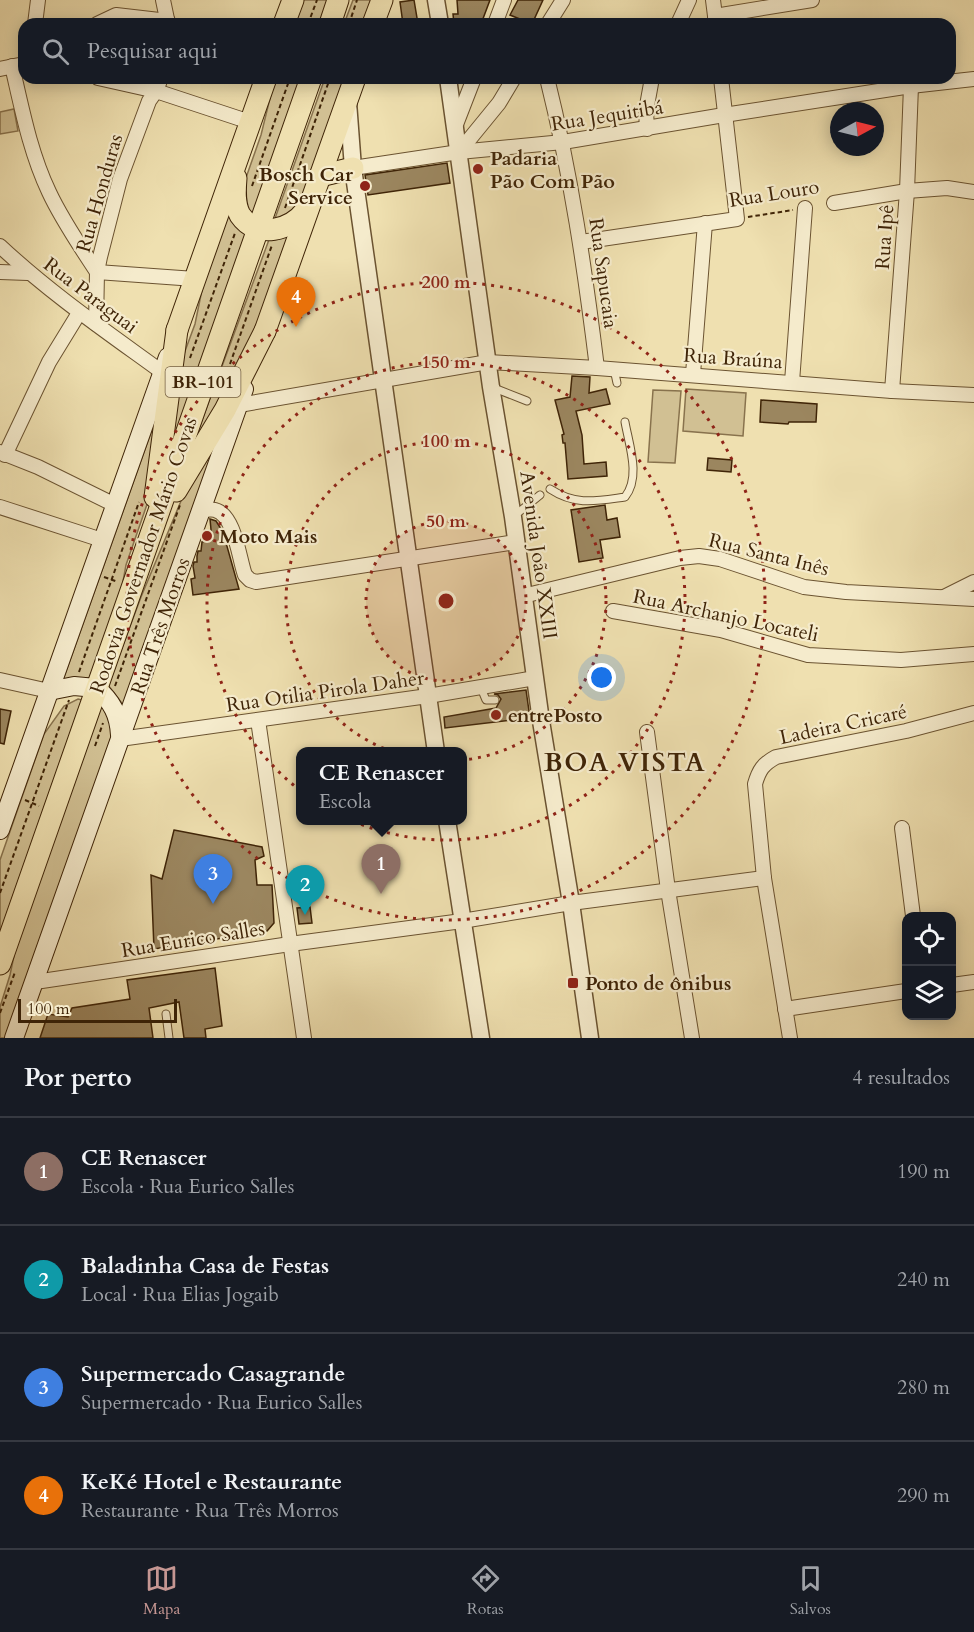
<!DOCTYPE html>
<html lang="pt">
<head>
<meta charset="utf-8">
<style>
	body { margin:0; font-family:Cardo,serif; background:#242831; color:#f1f3f6 }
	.controls { position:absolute; right:18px; bottom:18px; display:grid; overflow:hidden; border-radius:12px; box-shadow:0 3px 15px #0003 }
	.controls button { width:54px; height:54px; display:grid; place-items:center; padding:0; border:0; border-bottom:2px solid #363941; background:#171b24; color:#f1f3f6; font:30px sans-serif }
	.compass { position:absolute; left:830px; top:102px; width:54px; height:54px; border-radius:50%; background:#171b24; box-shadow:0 3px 15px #0003; rotate:83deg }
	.scale { position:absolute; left:18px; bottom:15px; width:159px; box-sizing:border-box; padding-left:6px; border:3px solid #3f2407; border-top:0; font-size:16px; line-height:21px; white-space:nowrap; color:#3f2407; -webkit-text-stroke:4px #f5ebcc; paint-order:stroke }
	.you { position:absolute; left:602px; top:678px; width:21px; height:21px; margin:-15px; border:4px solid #fff; border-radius:50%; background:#1a73e8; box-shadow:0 0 0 9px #1a73e833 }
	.badge { display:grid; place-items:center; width:39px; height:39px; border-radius:50%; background:#c59692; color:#fff; font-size:20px; font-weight:700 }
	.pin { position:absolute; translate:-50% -50px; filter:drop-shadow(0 2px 3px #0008) }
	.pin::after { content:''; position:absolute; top:32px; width:21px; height:18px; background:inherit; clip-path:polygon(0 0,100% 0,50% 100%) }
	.popup { position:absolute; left:296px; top:747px; width:171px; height:78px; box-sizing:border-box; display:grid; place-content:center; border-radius:12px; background:#171b24; filter:drop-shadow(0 2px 4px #0005); font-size:20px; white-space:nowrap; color:#9ea1a6 }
	.popup b { font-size:22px; color:#f1f3f6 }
	.popup::after { content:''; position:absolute; left:50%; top:100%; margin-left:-12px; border:12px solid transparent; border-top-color:#171b24 }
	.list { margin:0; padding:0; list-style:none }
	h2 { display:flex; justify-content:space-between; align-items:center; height:78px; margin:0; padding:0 24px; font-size:26px }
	h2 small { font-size:20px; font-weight:400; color:#9ea1a6 }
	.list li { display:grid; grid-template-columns:39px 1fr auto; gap:18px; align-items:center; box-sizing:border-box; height:108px; padding:0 24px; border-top:2px solid #363941 }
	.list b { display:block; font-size:22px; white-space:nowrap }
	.list p { margin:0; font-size:20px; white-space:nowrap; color:#9ea1a6 }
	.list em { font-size:20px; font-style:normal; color:#9ea1a6 }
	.icon { flex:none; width:33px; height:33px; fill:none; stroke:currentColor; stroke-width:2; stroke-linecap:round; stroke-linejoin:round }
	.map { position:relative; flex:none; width:974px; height:1038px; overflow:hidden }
	.search { position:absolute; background:#171b24; box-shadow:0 3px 15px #0003; left:18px; right:18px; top:18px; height:66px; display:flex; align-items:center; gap:15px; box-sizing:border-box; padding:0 21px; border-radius:18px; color:#9ea1a6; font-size:22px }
	.sheet { height:510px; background:#171b24 }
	nav { display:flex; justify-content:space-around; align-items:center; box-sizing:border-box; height:84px; border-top:2px solid #363941; background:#171b24; font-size:16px; color:#9ea1a6 }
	nav a { display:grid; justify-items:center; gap:3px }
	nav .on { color:#c59692 }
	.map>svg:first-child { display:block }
	.green { fill:#d1c093; stroke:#88724d; stroke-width:1.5 }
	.building { fill:#9b865f; stroke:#3f2407; stroke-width:1.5 }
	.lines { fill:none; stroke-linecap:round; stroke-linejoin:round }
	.service-casing { stroke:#6b5331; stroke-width:9 }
	.minor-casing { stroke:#6b5331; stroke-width:16 }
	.tertiary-casing { stroke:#6b5331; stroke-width:19 }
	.secondary-casing { stroke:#3f2407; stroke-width:20 }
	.primary-casing { stroke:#3f2407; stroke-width:23 }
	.trunk-casing { stroke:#3f2407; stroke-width:23 }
	.path { stroke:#3f2407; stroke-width:2; stroke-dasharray:4.5 3; stroke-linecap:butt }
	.service { stroke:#f5ebcc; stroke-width:7 }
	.minor { stroke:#f5ebcc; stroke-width:14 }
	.tertiary { stroke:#f5ebcc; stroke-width:16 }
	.secondary { stroke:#f5ebcc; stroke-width:18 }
	.primary { stroke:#efe0b0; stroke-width:21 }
	.trunk { stroke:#efe0b0; stroke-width:21 }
	.ring { fill:none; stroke:#8f2418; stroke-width:3; stroke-dasharray:3 6 }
	.poi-dot { fill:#8f2418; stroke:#f5ebcc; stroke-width:2 }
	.labels { text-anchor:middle; stroke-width:4.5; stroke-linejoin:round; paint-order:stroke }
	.shield { fill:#f5ebcc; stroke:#766042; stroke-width:1.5 }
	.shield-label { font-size:18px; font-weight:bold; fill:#3f2407 }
	.street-label { font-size:20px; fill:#3f2407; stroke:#f5ebcc }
	.poi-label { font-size:20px; font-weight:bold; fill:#3f2407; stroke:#f5ebcc; text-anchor:start }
	.district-label { font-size:26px; font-weight:bold; letter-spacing:1.5px; fill:#3f2407; stroke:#f5ebcc }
	.centre { fill:#8f2418; stroke:#f5ebcc; stroke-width:3 }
	.ring-label { font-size:18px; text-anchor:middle; font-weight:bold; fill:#8f2418; stroke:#f5ebcc; stroke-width:4.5; stroke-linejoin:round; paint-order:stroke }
</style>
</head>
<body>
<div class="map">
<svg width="974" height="1038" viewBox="0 0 974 1038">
	<rect width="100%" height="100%" fill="#efe0b0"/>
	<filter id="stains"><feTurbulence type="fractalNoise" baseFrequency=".00333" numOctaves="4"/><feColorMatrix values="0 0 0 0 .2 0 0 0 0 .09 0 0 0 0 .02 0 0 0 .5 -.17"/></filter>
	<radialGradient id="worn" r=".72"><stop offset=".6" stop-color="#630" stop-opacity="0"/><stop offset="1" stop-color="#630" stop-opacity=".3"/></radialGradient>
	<!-- green -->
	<g class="green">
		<polygon points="303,0 328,0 320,24 294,24"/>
		<polygon points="353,0 378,0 370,24 344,24"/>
		<polygon points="275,78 301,78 252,217 244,207 242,189 261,135"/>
		<polygon points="325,78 351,78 306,205 273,224"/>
		<polygon points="14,109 18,131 0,134 0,112"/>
		<polygon points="231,207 249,229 162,474 181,362 195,324 203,285"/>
		<polygon points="289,235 245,362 185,466 270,237"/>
		<polygon points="686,389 746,393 743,436 683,431"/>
		<polygon points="653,390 681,391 675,463 648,462"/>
		<polygon points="165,393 152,490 126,565 122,587 90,678 65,681 63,680"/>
		<polygon points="236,402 127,710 108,685 141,597 196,465"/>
		<polygon points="78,699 82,700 0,933 0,860 44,734 64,706"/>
		<polygon points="99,705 102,706 114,729 10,1038 0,1038 0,1007 10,975 15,951"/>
	</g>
	<!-- building -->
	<g class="building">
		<polygon points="414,0 418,24 403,24 400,2"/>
		<polygon points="457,0 490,0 481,24 454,24 453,14 458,14"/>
		<polygon points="518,0 543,0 532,24 510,15"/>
		<polygon points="447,163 450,183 368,195 365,175"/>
		<polygon points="572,376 590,377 589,393 606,389 610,404 576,411 582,435 584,464 606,462 607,476 568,479 565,443 563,443 562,435 564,434 555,400 570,397"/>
		<polygon points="761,400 817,404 816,422 789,422 788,424 760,422"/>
		<polygon points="708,458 732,460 731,472 707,470"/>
		<polygon points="605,505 607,520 617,518 620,537 600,540 603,558 579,562 571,510"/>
		<polygon points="210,519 216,521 223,532 239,589 193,595 191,579 195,578 193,566 194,562 197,562 197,556 198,551 201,551 202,542 212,540"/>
		<polygon points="526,690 530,718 445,728 444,717 496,708 501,699 498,695 494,694"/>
		<polygon points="0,709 11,711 4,744 0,743"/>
		<polygon points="174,830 262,847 264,856 255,860 257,885 272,885 274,923 267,931 154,949 151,875 162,879"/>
		<polygon points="310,907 312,923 299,924 297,908"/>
		<polygon points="215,968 222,1026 205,1029 206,1038 184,1038 179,1002 149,1008 153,1038 40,1038 48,1014 68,1017 72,1008 130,999 127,980"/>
	</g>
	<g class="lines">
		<defs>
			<g id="service">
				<polyline points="614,369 617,383"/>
				<polyline points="494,388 527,401"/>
				<path d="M550,489C576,506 596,501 625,497C641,477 629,445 625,422"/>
				<polyline points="514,516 540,495"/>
				<polyline points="481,688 486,700 495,700"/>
				<polyline points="166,1014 169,1038"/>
			</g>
			<g id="minor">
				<polyline points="163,0 168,24"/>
				<polyline points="713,0 716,24"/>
				<polyline points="715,16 812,0"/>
				<polyline points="35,24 38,0"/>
				<polyline points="97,24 116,15 168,21"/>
				<polyline points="495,24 504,0"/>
				<polyline points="548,24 563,0"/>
				<polyline points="678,24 689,0"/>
				<path d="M12,66C22,109 30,152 49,192C62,220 80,246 97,272"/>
				<polyline points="0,69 24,64"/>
				<polyline points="98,78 156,91 250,122"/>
				<path d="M547,78C571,174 585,270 597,368"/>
				<polyline points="455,127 474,78"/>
				<polyline points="647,129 646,111 652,78"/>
				<polyline points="459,152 499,103 514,78"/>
				<polyline points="353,168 459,152 563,142 724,115 911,86 974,79"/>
				<polyline points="834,203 907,191 947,188 974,192"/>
				<polyline points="581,242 737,219 721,78"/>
				<path d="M0,246C50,293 107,332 162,372"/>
				<polyline points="0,272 28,273"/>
				<polyline points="97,272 195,279"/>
				<polyline points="96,324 97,272 100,257 120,179 149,101 156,91 161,78"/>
				<polyline points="693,374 705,223"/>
				<polyline points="792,382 805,208"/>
				<polyline points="892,391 907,191 911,86"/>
				<polyline points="239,405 488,362 597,368 892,391 974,395"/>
				<polyline points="0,452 38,467 115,505"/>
				<polyline points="5,455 49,362 79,313"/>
				<polyline points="0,507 102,540"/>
				<path d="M201,511C205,510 211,509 215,510C235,515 239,559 245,575L250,580L256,582L516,542"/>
				<polyline points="523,596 680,558 699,556 720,559 804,587 846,592 974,599"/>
				<polyline points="944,597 974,582"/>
				<polyline points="613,611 721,630 808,655 901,660 974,654"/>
				<polyline points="0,680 49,691"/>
				<polyline points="258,720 304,1038"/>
				<polyline points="647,732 668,890 692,1038"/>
				<polyline points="120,739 428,696 535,678"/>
				<polyline points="902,828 913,916"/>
				<polyline points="35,982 290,944 462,921 571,903 764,878"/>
				<polyline points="952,985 974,982"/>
				<polyline points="785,1009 906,991"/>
				<path d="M790,1038L764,878L755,784C759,770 763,764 776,757L906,731L974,713"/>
			</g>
			<g id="tertiary">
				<polyline points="436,0 440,24"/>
				<polyline points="448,78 491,387 513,517 541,721 571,903 590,1038"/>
				<polyline points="348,102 353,168 436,752"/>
				<polyline points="447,820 481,1038"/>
			</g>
			<g id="secondary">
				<path d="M49,691L74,686L96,688C112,701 119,715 120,735"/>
				<polyline points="0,830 168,357"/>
				<polyline points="14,1038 244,389"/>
			</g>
			<g id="primary">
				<polyline points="284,24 293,0"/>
				<polyline points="373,24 382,0"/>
				<polyline points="320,176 353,168"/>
				<path d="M236,178C235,190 234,204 240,215C257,240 291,230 306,210"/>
				<polyline points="177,330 266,78"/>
				<polyline points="265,331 355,78"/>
			</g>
			<g id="trunk">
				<polyline points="330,24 338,0"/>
				<polyline points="176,491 225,410 265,331"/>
				<polyline points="155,497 177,330"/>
				<polyline points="0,964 311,78"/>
			</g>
		</defs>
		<!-- service casing -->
		<use href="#service" class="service-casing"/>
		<!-- minor casing -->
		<use href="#minor" class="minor-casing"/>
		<!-- tertiary casing -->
		<use href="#tertiary" class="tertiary-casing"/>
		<!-- secondary casing -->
		<use href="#secondary" class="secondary-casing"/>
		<!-- primary casing -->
		<use href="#primary" class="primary-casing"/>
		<!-- trunk casing -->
		<use href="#trunk" class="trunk-casing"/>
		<!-- path -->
		<g class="path">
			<polyline points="308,24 317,0"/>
			<polyline points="349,24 357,0"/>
			<polyline points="252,186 290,78"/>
			<polyline points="285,208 330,78"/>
			<polyline points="748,217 793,210"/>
			<polyline points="190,358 235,233"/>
			<polyline points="230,364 272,245"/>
			<polyline points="104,577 118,582"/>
			<polyline points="79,672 139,502"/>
			<polyline points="115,686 180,505"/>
			<polyline points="95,746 103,723"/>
			<polyline points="25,800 39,806"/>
			<polyline points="0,893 69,700"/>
			<polyline points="0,1013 15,972"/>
		</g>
		<!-- service -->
		<use href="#service" class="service"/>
		<!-- minor -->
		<use href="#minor" class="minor"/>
		<!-- tertiary -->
		<use href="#tertiary" class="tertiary"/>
		<!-- secondary -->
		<use href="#secondary" class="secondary"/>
		<!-- primary -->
		<use href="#primary" class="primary"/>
		<!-- trunk -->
		<use href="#trunk" class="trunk"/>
	</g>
	<!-- distance rings -->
	<circle cx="446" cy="601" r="80" fill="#8f2418" fill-opacity=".12"/>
	<g class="ring">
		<circle cx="446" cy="601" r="80"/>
		<circle cx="446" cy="601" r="160"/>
		<circle cx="446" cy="601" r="239"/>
		<circle cx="446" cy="601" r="319"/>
	</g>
	<!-- markers -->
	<g class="poi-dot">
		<circle cx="478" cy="169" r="6"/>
		<circle cx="365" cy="186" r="6"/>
		<circle cx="207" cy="536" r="6"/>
		<circle cx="496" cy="715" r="6"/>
		<rect x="567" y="977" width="12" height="12" rx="3"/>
	</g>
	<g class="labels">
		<!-- shield labels -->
		<rect class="shield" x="165.5" y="367" width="75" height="30" rx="4.5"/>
		<g class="shield-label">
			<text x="203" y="388">BR-101</text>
		</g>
		<!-- street labels -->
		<g class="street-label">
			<text transform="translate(607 115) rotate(-9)" y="7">Rua Jequitibá</text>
			<text transform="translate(99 193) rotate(-74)" y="7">Rua Honduras</text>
			<text transform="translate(774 193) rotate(-9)" y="7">Rua Louro</text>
			<text transform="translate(884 237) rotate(-86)" y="7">Rua Ipê</text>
			<text transform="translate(604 273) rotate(82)" y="7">Rua Sapucaia</text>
			<text transform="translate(91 295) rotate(37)" y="7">Rua Paraguai</text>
			<text transform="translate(733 358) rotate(4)" y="7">Rua Braúna</text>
			<text transform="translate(769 554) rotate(14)" y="7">Rua Santa Inês</text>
			<text transform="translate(143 555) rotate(-71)" y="7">Rodovia Governador Mário Covas</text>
			<text transform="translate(539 555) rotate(82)" y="7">Avenida João XXIII</text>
			<text transform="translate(726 615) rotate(12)" y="7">Rua Archanjo Locateli</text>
			<text transform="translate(160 626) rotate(-71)" y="7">Rua Três Morros</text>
			<text transform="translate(325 691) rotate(-8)" y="7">Rua Otilia Pirola Daher</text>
			<text transform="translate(843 724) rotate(-12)" y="7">Ladeira Cricaré</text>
			<text transform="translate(193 939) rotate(-9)" y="7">Rua Eurico Salles</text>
		</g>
		<!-- poi labels -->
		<g class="poi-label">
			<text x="490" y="165">Padaria<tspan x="490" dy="23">Pão Com Pão</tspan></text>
			<text x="353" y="181" text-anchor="end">Bosch Car<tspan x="353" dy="23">Service</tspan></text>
			<text x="219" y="543">Moto Mais</text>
			<text x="508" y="722">entrePosto</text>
			<text x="585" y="990">Ponto de ônibus</text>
		</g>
		<!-- district labels -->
		<g class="district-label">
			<text x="625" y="771">BOA VISTA</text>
		</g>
	</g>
	<circle cx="446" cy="601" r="9" class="centre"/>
	<g class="ring-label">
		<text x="446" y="288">200 m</text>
		<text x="446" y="368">150 m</text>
		<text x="446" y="447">100 m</text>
		<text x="446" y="527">50 m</text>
	</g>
	<rect width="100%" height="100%" filter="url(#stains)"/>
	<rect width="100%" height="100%" fill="url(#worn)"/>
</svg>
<div class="controls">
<button><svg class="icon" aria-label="locate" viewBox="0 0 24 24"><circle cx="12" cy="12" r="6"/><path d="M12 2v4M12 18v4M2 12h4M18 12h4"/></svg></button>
<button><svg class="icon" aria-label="layers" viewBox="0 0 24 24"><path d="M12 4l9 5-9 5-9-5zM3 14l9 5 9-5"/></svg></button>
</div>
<svg class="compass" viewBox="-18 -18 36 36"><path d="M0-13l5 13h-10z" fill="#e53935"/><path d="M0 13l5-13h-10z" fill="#9ea1a6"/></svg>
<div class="scale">100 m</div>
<div class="you"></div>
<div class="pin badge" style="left:381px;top:894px;background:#8d6e63">1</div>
<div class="popup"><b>CE Renascer</b>Escola</div>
<div class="pin badge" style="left:305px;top:915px;background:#0f9aa8">2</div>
<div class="pin badge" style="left:213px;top:904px;background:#3f7fe0">3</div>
<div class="pin badge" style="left:296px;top:327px;background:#e8710a">4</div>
<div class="search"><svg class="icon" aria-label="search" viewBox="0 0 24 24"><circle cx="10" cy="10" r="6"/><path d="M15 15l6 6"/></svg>Pesquisar aqui</div>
</div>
<section class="sheet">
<h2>Por perto<small>4 resultados</small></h2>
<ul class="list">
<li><span class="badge" style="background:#8d6e63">1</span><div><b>CE Renascer</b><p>Escola · Rua Eurico Salles</p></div><em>190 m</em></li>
<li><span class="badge" style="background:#0f9aa8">2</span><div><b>Baladinha Casa de Festas</b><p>Local · Rua Elias Jogaib</p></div><em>240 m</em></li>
<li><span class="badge" style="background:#3f7fe0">3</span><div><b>Supermercado Casagrande</b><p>Supermercado · Rua Eurico Salles</p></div><em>280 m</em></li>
<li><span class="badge" style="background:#e8710a">4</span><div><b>KeKé Hotel e Restaurante</b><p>Restaurante · Rua Três Morros</p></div><em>290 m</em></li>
</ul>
</section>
<nav>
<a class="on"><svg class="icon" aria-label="map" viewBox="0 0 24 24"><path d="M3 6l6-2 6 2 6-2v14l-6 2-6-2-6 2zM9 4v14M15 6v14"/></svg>Mapa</a>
<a><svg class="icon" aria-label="directions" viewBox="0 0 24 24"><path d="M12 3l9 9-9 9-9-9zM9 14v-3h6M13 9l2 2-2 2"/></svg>Rotas</a>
<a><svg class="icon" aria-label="saved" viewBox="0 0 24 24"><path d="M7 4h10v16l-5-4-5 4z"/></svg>Salvos</a>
</nav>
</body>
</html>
